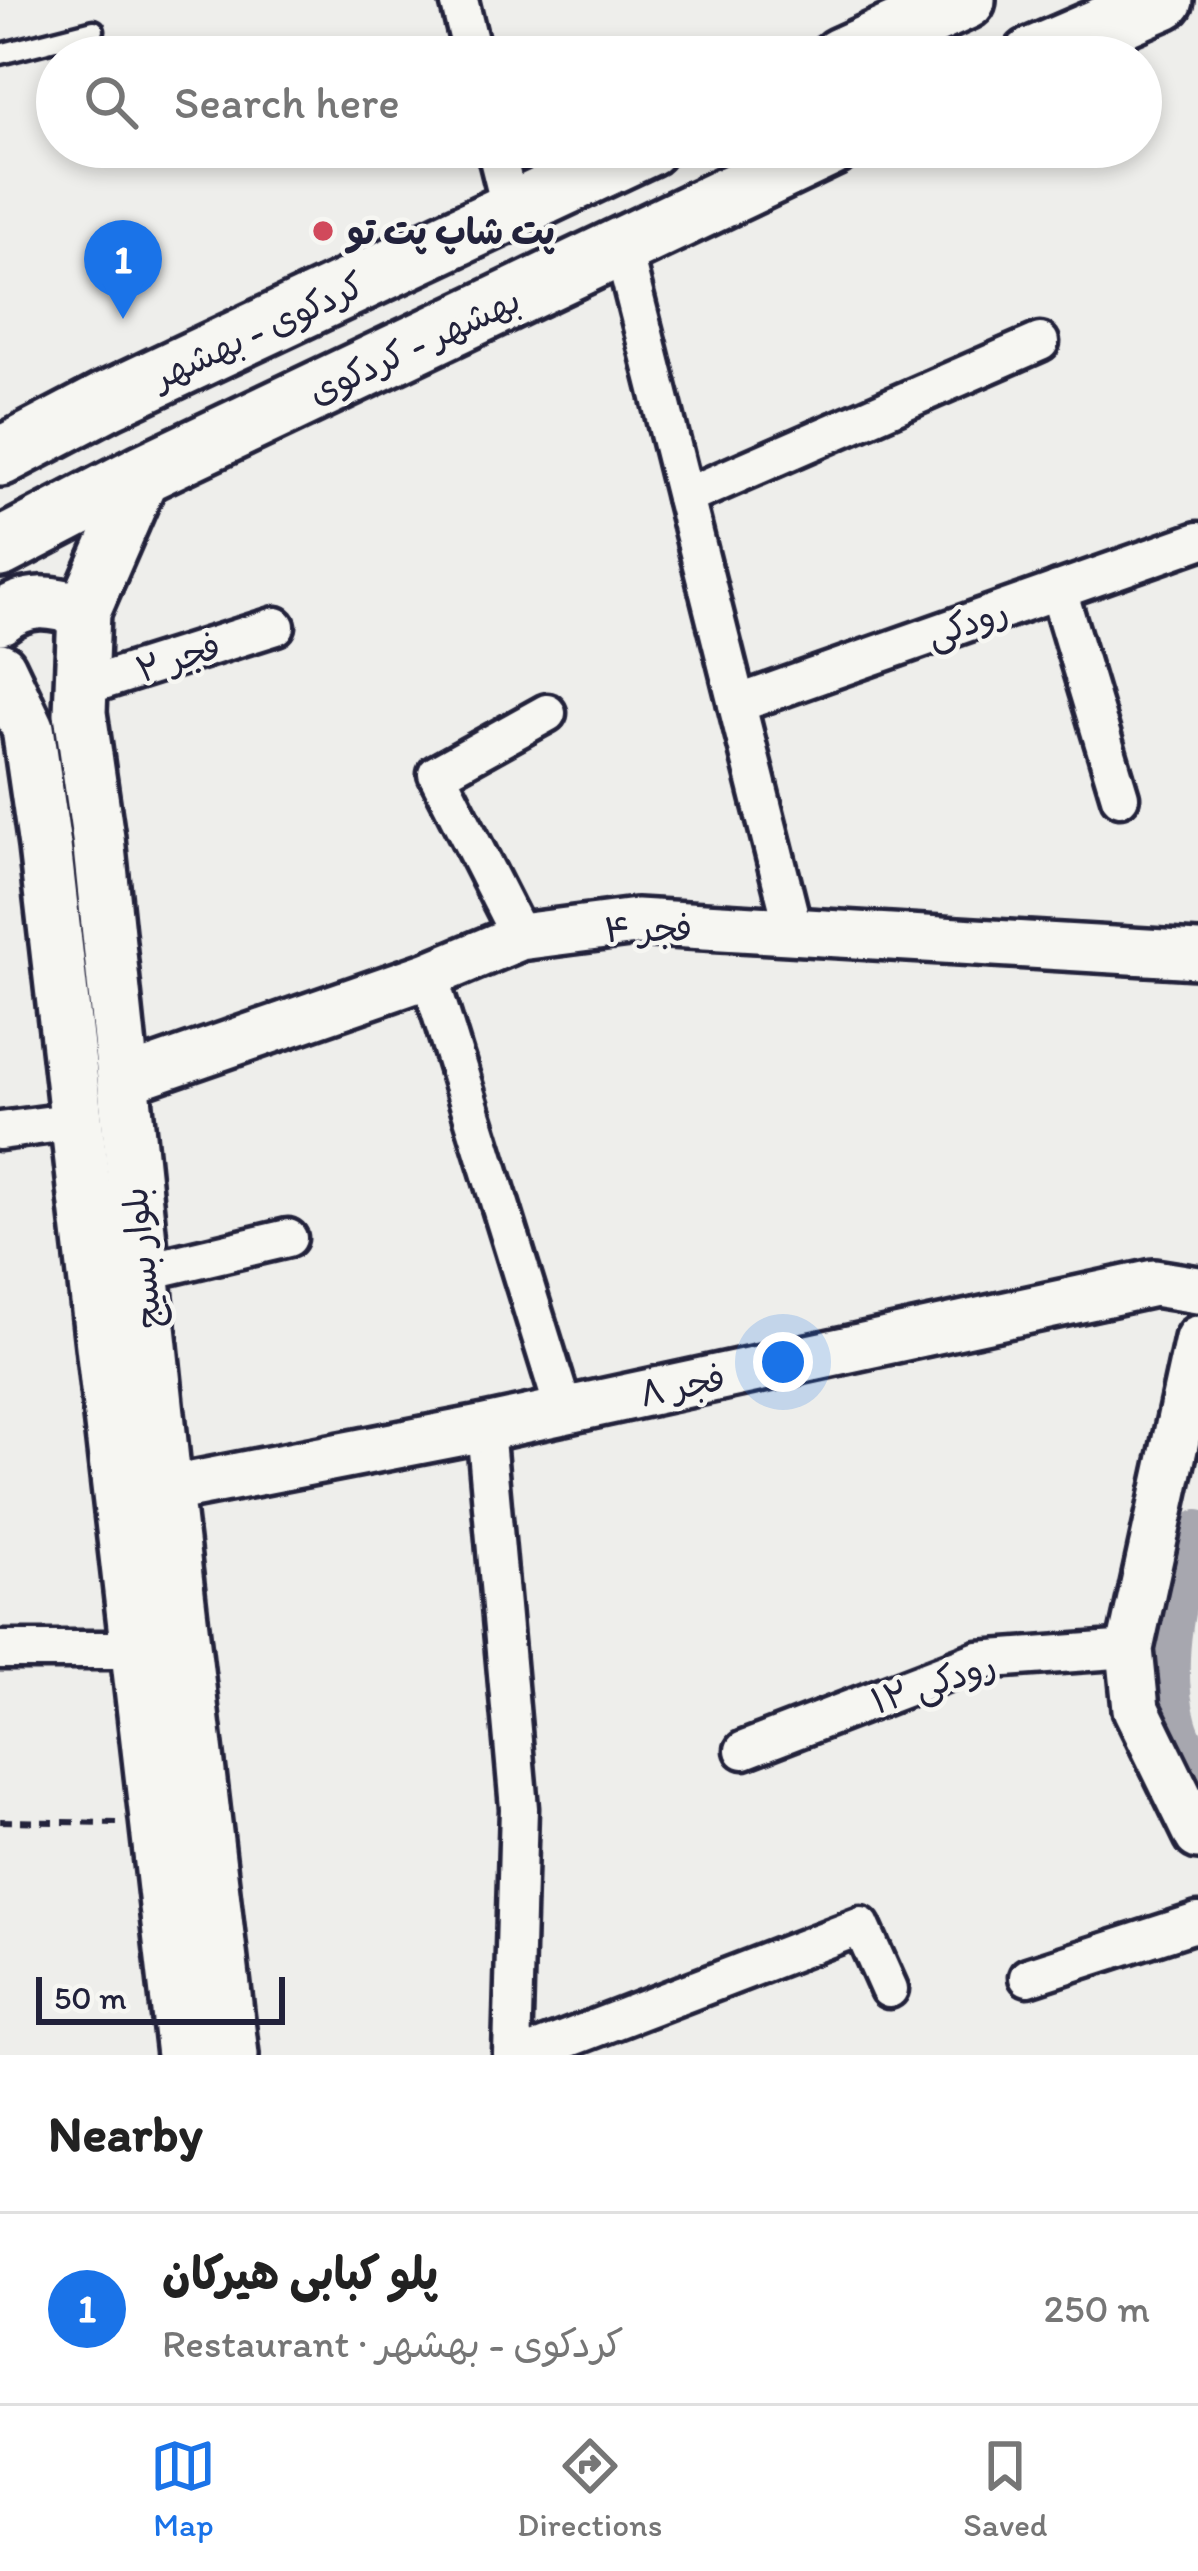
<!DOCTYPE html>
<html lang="en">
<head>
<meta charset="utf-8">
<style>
	body { margin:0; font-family:Itim,"Playpen Sans Arabic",sans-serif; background:#f2f2f2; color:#222 }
	.scale { position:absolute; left:36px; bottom:30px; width:249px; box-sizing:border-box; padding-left:12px; border:6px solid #22223b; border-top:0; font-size:33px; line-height:42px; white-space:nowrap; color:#22223b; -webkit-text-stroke:9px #f6f6f2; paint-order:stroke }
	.you { position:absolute; left:783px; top:1362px; width:42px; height:42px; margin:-30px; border:9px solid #fff; border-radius:50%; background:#1a73e8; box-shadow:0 0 0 18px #1a73e833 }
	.badge { display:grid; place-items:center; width:78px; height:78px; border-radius:50%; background:#1a73e8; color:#fff; font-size:39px; font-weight:700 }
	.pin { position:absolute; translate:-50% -99px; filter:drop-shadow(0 3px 6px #0008) }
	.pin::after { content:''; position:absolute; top:63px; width:42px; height:36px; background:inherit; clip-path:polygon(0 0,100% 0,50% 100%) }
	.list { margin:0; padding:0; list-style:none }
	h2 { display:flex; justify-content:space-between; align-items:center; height:156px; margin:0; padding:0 48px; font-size:51px }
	h2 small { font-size:39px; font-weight:400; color:#767676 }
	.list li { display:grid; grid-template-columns:78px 1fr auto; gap:36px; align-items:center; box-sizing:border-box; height:192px; padding:0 48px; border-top:3px solid #e0e0e0 }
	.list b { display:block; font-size:45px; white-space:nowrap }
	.list p { margin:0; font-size:39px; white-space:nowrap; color:#767676 }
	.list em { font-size:39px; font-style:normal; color:#767676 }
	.icon { flex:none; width:66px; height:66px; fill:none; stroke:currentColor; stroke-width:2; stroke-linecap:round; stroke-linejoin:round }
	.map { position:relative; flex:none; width:1198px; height:2055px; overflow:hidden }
	.search { position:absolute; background:#fff; box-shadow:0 6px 18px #0003; left:36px; right:36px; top:36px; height:132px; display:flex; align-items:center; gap:30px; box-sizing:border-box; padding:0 42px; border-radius:66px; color:#767676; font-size:45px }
	.sheet { height:348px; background:#fff }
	nav { display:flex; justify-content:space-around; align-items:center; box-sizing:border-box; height:168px; border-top:3px solid #e0e0e0; background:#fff; font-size:33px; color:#767676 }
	nav a { display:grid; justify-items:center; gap:6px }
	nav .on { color:#1a73e8 }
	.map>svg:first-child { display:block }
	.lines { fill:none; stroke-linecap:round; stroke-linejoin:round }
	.canal { stroke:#a7a7af; stroke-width:36 }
	.service-casing { stroke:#22223b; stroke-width:27 }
	.minor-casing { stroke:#22223b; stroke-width:45 }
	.tertiary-casing { stroke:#22223b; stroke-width:54 }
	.secondary-casing { stroke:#22223b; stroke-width:60 }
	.trunk-casing { stroke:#22223b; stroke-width:66 }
	.path { stroke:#22223b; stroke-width:6; stroke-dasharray:12 9; stroke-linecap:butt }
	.service { stroke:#f6f6f2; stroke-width:18 }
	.minor { stroke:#f6f6f2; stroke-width:36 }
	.tertiary { stroke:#f6f6f2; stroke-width:45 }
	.secondary { stroke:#f6f6f2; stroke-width:51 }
	.trunk { stroke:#f6f6f2; stroke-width:57 }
	.poi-dot { fill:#d1495b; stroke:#f6f6f2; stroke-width:4.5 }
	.labels { text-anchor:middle; stroke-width:9; stroke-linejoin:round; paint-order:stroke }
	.poi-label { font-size:36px; font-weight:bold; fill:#22223b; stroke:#f6f6f2; text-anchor:start }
	.street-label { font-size:36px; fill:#22223b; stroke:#f6f6f2 }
</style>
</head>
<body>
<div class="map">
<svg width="1198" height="2055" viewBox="0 0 1198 2055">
	<rect width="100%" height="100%" fill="#eeeeeb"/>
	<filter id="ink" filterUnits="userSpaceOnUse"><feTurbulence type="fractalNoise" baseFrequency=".00833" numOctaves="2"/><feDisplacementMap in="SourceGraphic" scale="24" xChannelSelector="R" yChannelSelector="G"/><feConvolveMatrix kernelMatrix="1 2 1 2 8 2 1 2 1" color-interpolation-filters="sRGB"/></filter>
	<g filter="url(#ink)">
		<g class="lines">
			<!-- canal -->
			<path class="canal" d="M1198,1528C1180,1589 1161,1661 1179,1724C1183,1739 1192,1753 1198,1767"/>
			<defs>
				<polyline id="service" points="0,54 94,30"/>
				<g id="minor">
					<polyline points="459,0 473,57"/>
					<polyline points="495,147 511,211"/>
					<polyline points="622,246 794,932"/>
					<polyline points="685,497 1040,342"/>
					<polyline points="1058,590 1120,797"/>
					<polyline points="80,688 276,626"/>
					<polyline points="737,704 1198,541"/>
					<polyline points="520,937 437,774 547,713"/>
					<polyline points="429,975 564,1411"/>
					<polyline points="0,1131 76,1121"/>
					<polyline points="143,1272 288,1238"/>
					<polyline points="485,1428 519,1808 512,2055"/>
					<polyline points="0,1650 136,1650"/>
					<polyline points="744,1750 978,1660 1130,1649"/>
					<polyline points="1028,1977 1198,1922"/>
					<polyline points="525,2055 861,1926 889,1989"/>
				</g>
				<g id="tertiary">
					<polyline points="123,1081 429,975 520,937 636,922 1198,955"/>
					<polyline points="1198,1339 1130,1649 1136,1709 1198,1836"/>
					<polyline points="166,1490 485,1428 1154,1283 1198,1290"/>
				</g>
				<g id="secondary">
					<polyline points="144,473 84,611 80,713 98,838 166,1490 232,2055"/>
					<path d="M0,618C28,597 51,601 84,611"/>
					<polyline points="0,669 28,728 45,846 183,2055"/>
				</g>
				<g id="trunk">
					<polyline points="840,57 966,0"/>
					<polyline points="1032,57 1164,0"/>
					<polyline points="0,457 107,401 648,147"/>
					<polyline points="0,548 144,473 831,147"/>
				</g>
			</defs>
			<!-- service casing -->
			<use href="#service" class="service-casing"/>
			<!-- minor casing -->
			<use href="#minor" class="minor-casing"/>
			<!-- tertiary casing -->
			<use href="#tertiary" class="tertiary-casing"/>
			<!-- secondary casing -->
			<use href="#secondary" class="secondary-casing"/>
			<!-- trunk casing -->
			<use href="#trunk" class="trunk-casing"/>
			<!-- path -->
			<polyline class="path" points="0,1821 117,1823"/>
			<!-- service -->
			<use href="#service" class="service"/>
			<!-- minor -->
			<use href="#minor" class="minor"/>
			<!-- tertiary -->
			<use href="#tertiary" class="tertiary"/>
			<!-- secondary -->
			<use href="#secondary" class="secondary"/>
			<!-- trunk -->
			<use href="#trunk" class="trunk"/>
		</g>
	</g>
	<!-- markers -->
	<circle class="poi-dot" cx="323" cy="231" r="12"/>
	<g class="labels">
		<!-- poi labels -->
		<g class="poi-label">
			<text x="347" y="244">پت شاپ پت تو</text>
		</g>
		<!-- street labels -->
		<g class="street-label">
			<text transform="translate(258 330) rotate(-25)" y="13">کردکوی - بهشهر</text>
			<text transform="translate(414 345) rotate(-25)" y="13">بهشهر - کردکوی</text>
			<text transform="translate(967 622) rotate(-19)" y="13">رودکی</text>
			<text transform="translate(178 657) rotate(-18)" y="13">فجر ۲</text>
			<text transform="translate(648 928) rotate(-1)" y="13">فجر ۴</text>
			<text transform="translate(141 1258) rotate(-96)" y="13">بلوار بسیج</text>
			<text transform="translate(682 1385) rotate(-12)" y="13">فجر ۸</text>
			<text transform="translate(933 1682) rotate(-18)" y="13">رودکی ۱۲</text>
		</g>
	</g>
</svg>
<div class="scale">50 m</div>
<div class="you"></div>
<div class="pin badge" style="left:123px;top:319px">1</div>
<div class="search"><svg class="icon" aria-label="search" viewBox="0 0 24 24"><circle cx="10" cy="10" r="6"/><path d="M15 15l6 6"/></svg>Search here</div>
</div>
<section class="sheet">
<h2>Nearby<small></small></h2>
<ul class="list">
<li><span class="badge">1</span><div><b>پلو کبابی هیرکان</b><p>Restaurant · کردکوی - بهشهر</p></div><em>250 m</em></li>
</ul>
</section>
<nav>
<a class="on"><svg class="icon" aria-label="map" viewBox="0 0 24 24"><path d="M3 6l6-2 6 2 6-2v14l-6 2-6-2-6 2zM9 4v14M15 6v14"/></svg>Map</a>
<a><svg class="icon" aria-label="directions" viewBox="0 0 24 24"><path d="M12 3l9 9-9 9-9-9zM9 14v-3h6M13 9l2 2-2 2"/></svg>Directions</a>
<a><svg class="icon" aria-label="saved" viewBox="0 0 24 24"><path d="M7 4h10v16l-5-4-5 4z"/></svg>Saved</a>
</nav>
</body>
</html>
